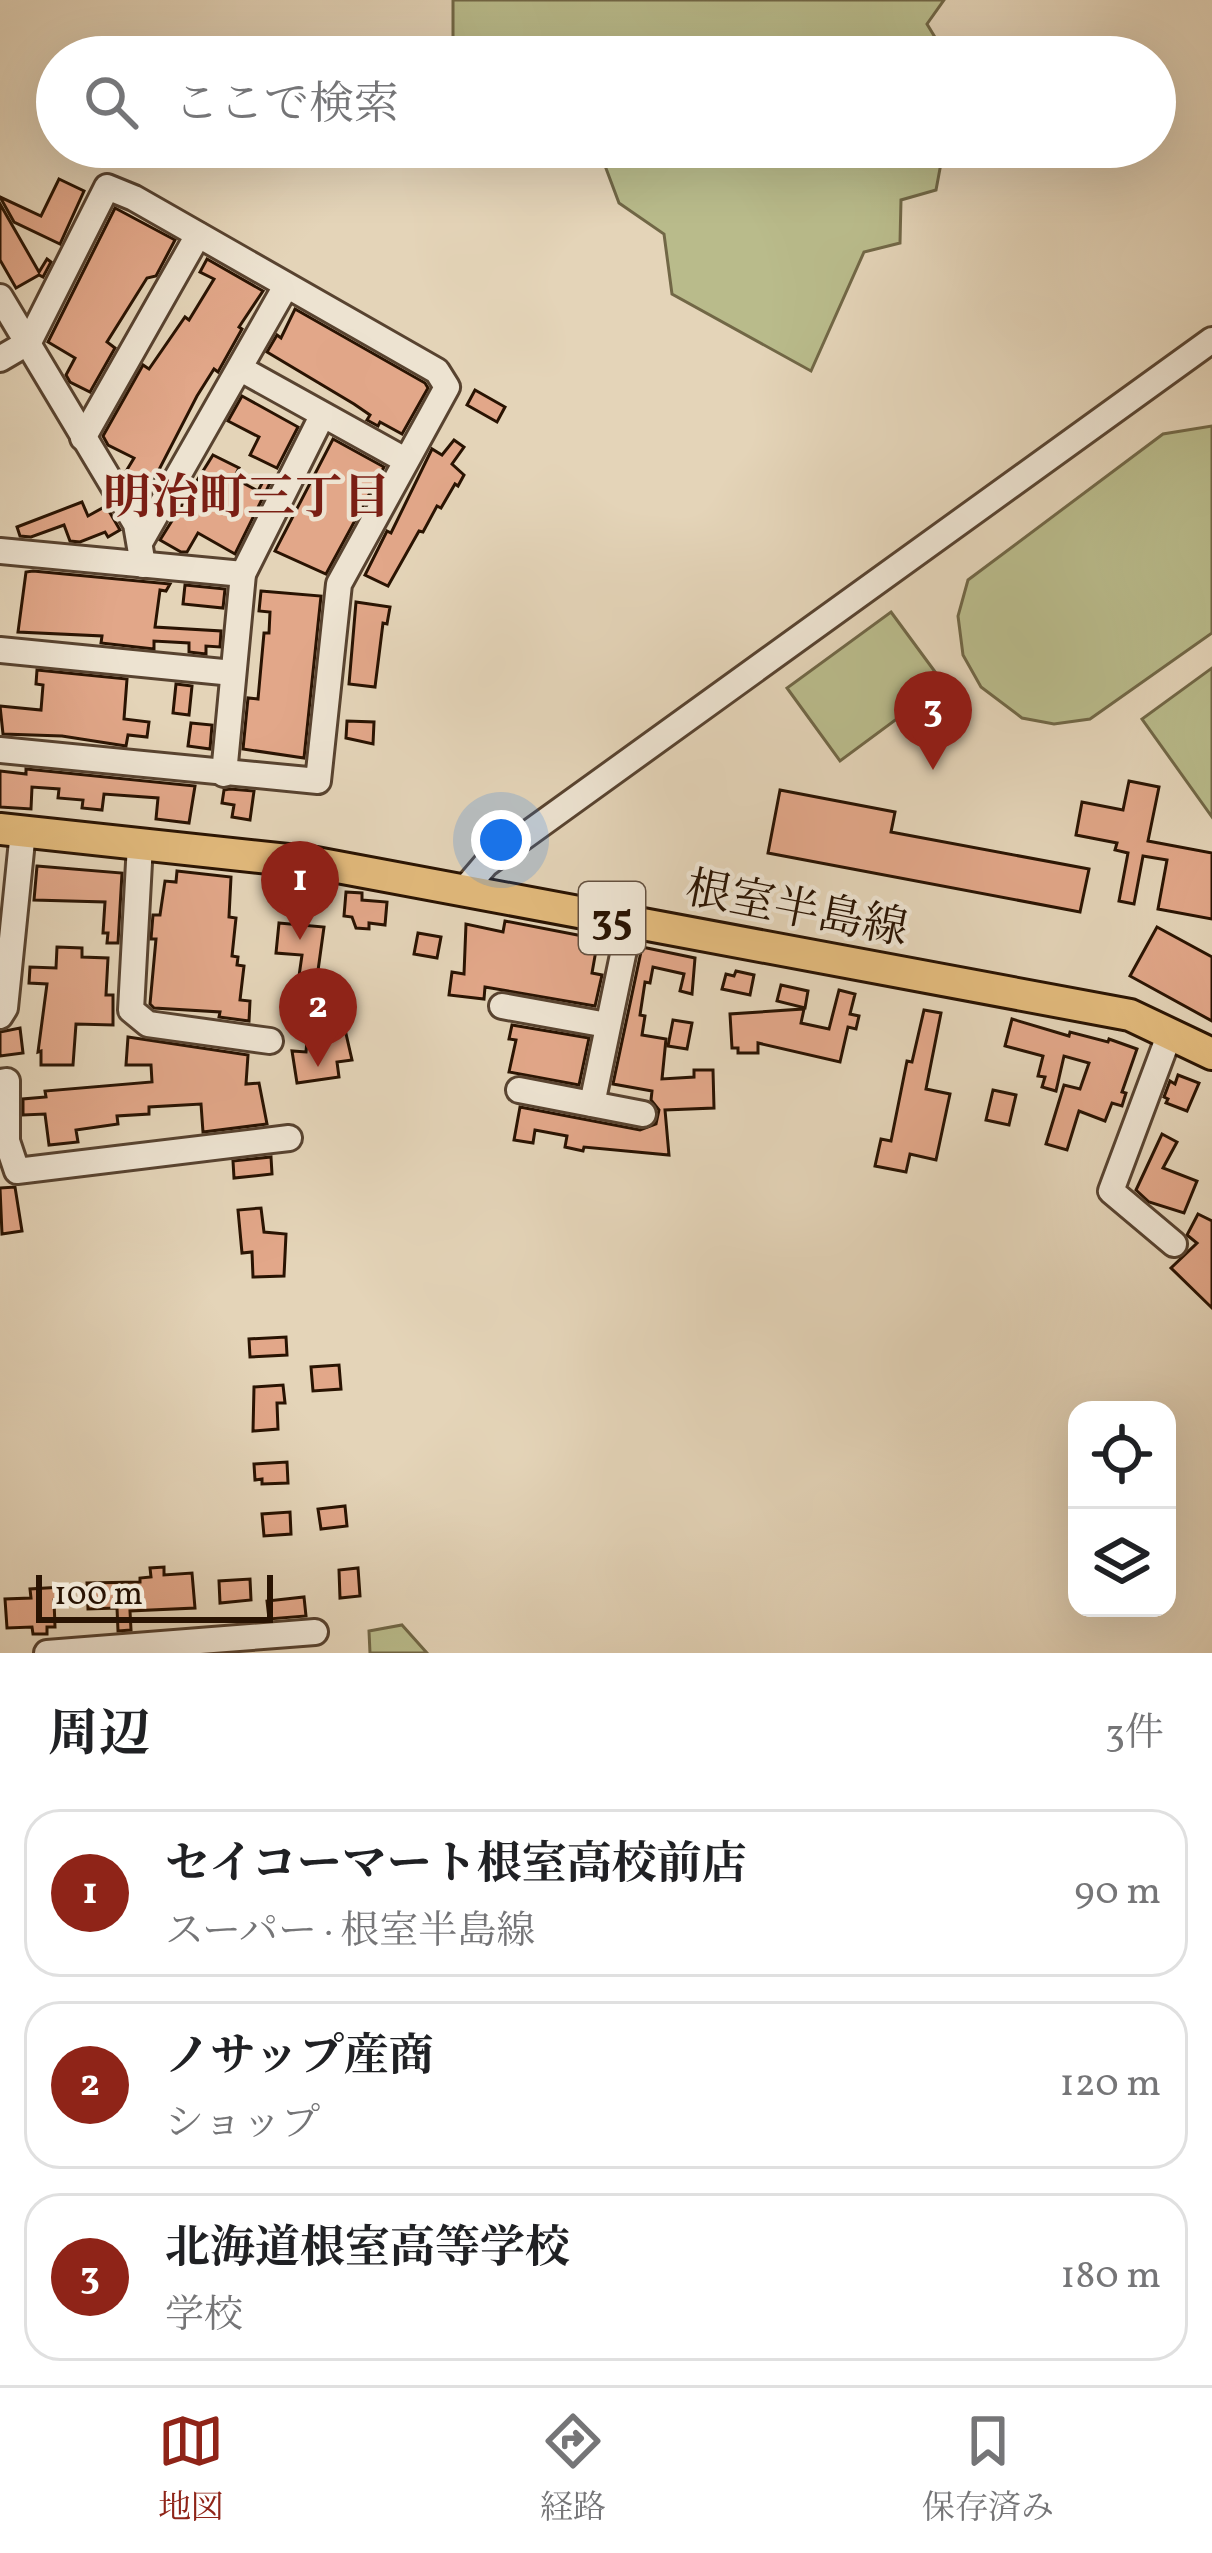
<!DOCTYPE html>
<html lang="ja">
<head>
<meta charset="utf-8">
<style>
	body { margin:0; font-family:Vollkorn,"Noto Serif JP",serif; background:#f2f2f2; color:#202124 }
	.controls { position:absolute; right:36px; bottom:36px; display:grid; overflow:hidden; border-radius:24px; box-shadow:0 12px 48px #0002 }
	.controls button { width:108px; height:108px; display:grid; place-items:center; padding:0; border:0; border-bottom:3px solid #e0e0e0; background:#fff; color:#202124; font:60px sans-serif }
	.scale { position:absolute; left:36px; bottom:30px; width:237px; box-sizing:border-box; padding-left:12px; border:6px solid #291302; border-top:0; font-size:33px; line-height:42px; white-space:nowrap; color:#291302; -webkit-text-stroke:9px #ede3d1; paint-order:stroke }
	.you { position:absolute; left:501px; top:840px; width:42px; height:42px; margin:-30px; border:9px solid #fff; border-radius:50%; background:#1a73e8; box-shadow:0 0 0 18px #1a73e833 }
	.badge { display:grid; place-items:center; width:78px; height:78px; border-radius:50%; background:#8f2418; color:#fff; font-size:39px; font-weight:700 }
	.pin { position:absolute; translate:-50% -99px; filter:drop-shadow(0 3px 6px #0008) }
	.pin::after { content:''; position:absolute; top:63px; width:42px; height:36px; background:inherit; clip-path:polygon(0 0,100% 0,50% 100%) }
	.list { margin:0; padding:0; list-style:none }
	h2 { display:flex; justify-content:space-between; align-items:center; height:156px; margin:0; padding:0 48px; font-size:51px }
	h2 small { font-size:39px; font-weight:400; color:#757577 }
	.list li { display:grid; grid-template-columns:78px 1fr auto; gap:36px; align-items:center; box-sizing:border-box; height:168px; margin:0 24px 24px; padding:0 24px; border:3px solid #e0e0e0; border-radius:36px }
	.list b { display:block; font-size:45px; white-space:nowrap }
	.list p { margin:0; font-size:39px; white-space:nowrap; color:#757577 }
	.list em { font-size:39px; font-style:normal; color:#757577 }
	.icon { flex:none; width:66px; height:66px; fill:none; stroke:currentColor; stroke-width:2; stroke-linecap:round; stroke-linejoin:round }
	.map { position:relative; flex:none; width:1212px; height:1653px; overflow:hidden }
	.search { position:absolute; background:#fff; box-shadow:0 12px 48px #0002; left:36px; right:36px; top:36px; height:132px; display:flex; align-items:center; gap:30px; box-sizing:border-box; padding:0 42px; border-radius:66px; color:#757577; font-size:45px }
	.sheet { height:732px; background:#fff }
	nav { display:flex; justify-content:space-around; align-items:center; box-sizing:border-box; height:168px; border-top:3px solid #e0e0e0; background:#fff; font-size:33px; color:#757577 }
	nav a { display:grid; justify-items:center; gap:6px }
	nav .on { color:#8f2418 }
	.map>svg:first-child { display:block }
	.green { fill:#b9bb8b; stroke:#716746; stroke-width:3 }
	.building { fill:#e2a789; stroke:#291302; stroke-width:3 }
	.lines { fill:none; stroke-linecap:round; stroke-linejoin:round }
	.minor-casing { stroke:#584330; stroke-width:30 }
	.major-casing { stroke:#291302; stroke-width:36 }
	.minor { stroke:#ede3d1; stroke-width:24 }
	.major { stroke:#e2ba7c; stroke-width:30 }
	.labels { text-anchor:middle; stroke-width:9; stroke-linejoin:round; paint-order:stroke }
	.shield { fill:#ede3d1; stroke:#645140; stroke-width:3 }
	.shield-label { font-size:42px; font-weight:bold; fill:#291302 }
	.street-label { font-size:45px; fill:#291302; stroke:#ede3d1 }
	.neighbourhood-label { font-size:48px; font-weight:bold; fill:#7a1f14; stroke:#ede3d1 }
</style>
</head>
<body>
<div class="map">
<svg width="1212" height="1653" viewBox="0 0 1212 1653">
	<rect width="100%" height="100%" fill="#e4d4b8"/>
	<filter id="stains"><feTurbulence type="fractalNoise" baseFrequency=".00167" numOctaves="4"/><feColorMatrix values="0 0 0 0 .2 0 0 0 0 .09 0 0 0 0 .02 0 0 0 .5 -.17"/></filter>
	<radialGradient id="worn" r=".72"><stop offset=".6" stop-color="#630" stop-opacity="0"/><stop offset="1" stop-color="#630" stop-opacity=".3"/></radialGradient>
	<!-- green -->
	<g class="green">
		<polygon points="453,0 944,0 927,24 947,57 487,57 453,43"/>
		<polygon points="598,147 944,147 936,190 901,200 900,243 864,252 811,371 672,294 664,234 619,203"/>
		<polygon points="1212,426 1212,633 1090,719 1054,724 1022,718 981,687 963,655 958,616 968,580 1163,434"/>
		<polygon points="891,612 944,684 840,761 787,688"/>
		<polygon points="1212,668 1212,817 1142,719"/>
		<polygon points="402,1625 427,1653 370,1653 369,1631"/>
	</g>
	<!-- building -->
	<g class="building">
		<polygon points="59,179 84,191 60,244 14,222 0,197 41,216"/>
		<polygon points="0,204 39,272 47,259 51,262 43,277 39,275 16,288 0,260"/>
		<polygon points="115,208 175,240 156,276 147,278 107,342 115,348 90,392 70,382 66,375 75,358 48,342"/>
		<polygon points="207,259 263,291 239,327 242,329 218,372 214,369 197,396 147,493 131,484 125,473 134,458 108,445 103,436 143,365 149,369 185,317 189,320 214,279 200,272"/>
		<polygon points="295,309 425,383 428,388 402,434 380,422 378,426 367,420 370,415 354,404 267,352 277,335 281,338"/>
		<polygon points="475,390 505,407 497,422 467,405"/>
		<polygon points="242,396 298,427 277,468 250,455 259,437 228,421"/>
		<polygon points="333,439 384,467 326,574 275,551"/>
		<polygon points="454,440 464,447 452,464 464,475 458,486 455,484 441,508 437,506 423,532 419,531 388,586 365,575 387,531 391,533 432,449 442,455"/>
		<polygon points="213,455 239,468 234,478 258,491 266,476 272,479 235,554 198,533 187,552 181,552 160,540"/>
		<polygon points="82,502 88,516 106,506 120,530 108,537 105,532 80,542 70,541 64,525 31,537 20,536 17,527"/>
		<polygon points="33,571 170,584 166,591 160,590 155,627 221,631 220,647 206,646 206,654 189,652 189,643 154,641 154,649 101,643 102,636 18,632 26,572"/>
		<polygon points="185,585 225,589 223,608 183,604"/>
		<polygon points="261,591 321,596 304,758 243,749 248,698 258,699 264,633 269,633 270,612 259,611"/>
		<polygon points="356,602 390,607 387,624 383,623 375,687 349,684"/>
		<polygon points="37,670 127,679 124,719 149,722 147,737 128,735 126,746 62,736 3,734 0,706 41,710 43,685 36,684"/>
		<polygon points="176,684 192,686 189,715 173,713"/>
		<polygon points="347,721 374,722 373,744 346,738"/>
		<polygon points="191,723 212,725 210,749 188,746"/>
		<polygon points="26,769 195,786 189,823 156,819 158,798 104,794 102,810 82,808 83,800 58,798 59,789 32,787 31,809 0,807 0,771 26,774"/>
		<polygon points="1129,781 1159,787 1148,841 1212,853 1212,919 1158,909 1167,860 1143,856 1134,904 1119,901 1128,853 1115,850 1117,843 1076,835 1082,802 1123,810"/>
		<polygon points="230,789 254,791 250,820 232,817 234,805 222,803 224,790"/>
		<polygon points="780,790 895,812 891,832 1089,869 1080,912 768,853"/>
		<polygon points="37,866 122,873 118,943 107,943 108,933 103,933 105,902 34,900"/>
		<polygon points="177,871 231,877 229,917 236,918 232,956 238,957 237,965 244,966 240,1000 250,1001 249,1021 219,1017 220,1012 154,1008 150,1004 156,939 151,939 153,915 160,915 165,881 176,882"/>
		<polygon points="346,892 362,893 362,900 387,902 385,925 369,923 369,929 356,928 352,917 344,916"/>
		<polygon points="505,921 598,939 592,973 602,975 595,1006 485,987 484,999 449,995 452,972 464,974 466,924 503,932"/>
		<polygon points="279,923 324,927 316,985 298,983 302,955 276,953"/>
		<polygon points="1157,927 1212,957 1212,1021 1130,976"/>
		<polygon points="418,933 441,937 437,958 414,954"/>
		<polygon points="57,947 82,948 82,957 108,958 106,995 113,995 113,1025 76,1024 73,1065 41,1065 41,1051 38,1052 47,984 29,983 30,967 56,968"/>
		<polygon points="642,947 695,958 692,994 680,991 684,974 653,967 650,983 645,982 640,1015 645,1016 642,1035 666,1039 662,1079 694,1077 694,1070 713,1070 714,1108 665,1110 669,1155 584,1147 583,1151 565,1147 567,1136 535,1130 533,1143 514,1140 520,1107 640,1130 656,1124 659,1110 651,1100 652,1091 613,1084"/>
		<polygon points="736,971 754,975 750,995 722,989 726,974 734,976"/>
		<polygon points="781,985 808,991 805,1008 777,1001"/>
		<polygon points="839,990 855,994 850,1014 859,1016 856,1029 848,1027 840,1062 758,1043 758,1053 738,1053 738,1048 732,1048 730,1014 804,1009 801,1023 829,1029"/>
		<polygon points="924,1010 941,1013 926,1089 950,1094 936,1160 910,1154 906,1172 875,1166 881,1139 891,1141 907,1061 912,1062"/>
		<polygon points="1012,1019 1069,1036 1070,1032 1108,1042 1109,1039 1137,1049 1122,1092 1126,1093 1122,1106 1112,1103 1105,1121 1079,1111 1067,1150 1046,1144 1064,1085 1080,1089 1089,1063 1064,1056 1056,1091 1042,1087 1045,1077 1038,1076 1043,1056 1005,1046"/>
		<polygon points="673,1020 692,1023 687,1049 668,1046"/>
		<polygon points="344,1025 352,1060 337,1062 339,1077 297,1083 292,1051 306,1052 308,1028"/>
		<polygon points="512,1025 589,1038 579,1085 509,1072 516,1040 509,1039"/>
		<polygon points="20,1028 23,1053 0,1056 0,1032"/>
		<polygon points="128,1037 248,1055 246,1084 259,1083 267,1124 203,1132 201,1104 149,1107 149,1114 117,1116 118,1124 76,1130 78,1142 49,1145 45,1114 23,1115 23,1099 46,1097 45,1091 152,1082 151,1065 126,1065"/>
		<polygon points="1178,1075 1199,1083 1187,1111 1166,1103 1168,1099 1164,1097 1170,1081 1175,1084"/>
		<polygon points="993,1090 1016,1095 1009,1125 986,1120"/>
		<polygon points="1162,1134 1177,1142 1163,1168 1197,1181 1184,1213 1149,1202 1136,1190"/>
		<polygon points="271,1157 272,1174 234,1178 233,1161"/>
		<polygon points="15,1187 22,1231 2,1234 0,1188"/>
		<polygon points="261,1208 264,1232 286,1234 284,1276 253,1277 252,1252 242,1253 238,1210"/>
		<polygon points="1198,1214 1212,1221 1212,1308 1171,1268 1197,1243 1187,1235"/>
		<polygon points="286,1337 287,1355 250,1357 249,1339"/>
		<polygon points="339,1365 341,1389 313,1391 311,1367"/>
		<polygon points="283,1385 285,1403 277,1403 278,1429 253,1431 254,1387"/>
		<polygon points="287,1462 288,1483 262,1484 262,1479 255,1480 254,1464"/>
		<polygon points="345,1506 347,1526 321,1529 318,1509"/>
		<polygon points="290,1512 291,1534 264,1536 262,1514"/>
		<polygon points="164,1567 164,1575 192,1573 195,1608 130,1611 131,1630 118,1631 117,1608 88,1609 87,1583 140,1582 140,1578 151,1577 150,1568"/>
		<polygon points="358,1568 360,1596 340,1598 339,1570"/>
		<polygon points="250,1579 251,1600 220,1603 219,1581"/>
		<polygon points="62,1587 63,1599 54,1600 55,1627 47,1627 47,1634 33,1634 32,1627 7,1628 5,1599 31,1598 30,1589"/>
		<polygon points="304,1597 306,1616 269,1619 267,1601"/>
	</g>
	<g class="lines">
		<defs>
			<g id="minor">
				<polyline points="0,297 136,524 143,565"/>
				<polyline points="0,359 29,342 107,187 134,198 437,371 447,387 339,584 318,781 0,750"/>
				<polyline points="241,369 405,460"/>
				<polyline points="83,438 198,235"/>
				<polyline points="142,539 286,286"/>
				<polyline points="0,551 243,574"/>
				<polyline points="0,650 233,673"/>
				<polyline points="224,774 243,574 322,416"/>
				<polyline points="140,844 131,1010 148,1024 270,1041"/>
				<polyline points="463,891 486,864 1212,340"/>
				<polyline points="502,1006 607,1025"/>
				<polyline points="0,1016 5,1008 23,831"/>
				<polyline points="1170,1033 1111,1191 1174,1244"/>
				<polyline points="0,1082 7,1081 7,1141"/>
				<polyline points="519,1090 643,1114"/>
				<polyline points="592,1104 630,921"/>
				<polyline points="0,1142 7,1141 17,1171 289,1138"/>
				<polyline points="47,1653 315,1632"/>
			</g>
			<polyline id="major" points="0,829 316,863 1130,1015 1212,1054"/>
		</defs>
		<!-- minor casing -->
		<use href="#minor" class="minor-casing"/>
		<!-- major casing -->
		<use href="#major" class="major-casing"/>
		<!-- minor -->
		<use href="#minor" class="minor"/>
		<!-- major -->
		<use href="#major" class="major"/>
	</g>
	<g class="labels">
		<!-- shield labels -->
		<rect class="shield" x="579" y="882" width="66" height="72" rx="9"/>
		<g class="shield-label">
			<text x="612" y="933">35</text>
		</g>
		<!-- street labels -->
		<g class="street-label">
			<text transform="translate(797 907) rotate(11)" y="16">根室半島線</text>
		</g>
		<!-- neighbourhood labels -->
		<g class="neighbourhood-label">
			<text x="247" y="513">明治町三丁目</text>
		</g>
	</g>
	<rect width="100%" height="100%" filter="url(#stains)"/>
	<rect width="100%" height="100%" fill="url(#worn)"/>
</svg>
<div class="controls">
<button><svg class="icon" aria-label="locate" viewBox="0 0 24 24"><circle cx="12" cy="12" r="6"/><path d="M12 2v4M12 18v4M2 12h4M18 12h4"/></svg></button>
<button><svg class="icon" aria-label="layers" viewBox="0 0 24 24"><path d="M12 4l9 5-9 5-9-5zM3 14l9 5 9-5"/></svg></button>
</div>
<div class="scale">100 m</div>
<div class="you"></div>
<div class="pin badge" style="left:300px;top:940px">1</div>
<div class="pin badge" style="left:318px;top:1067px">2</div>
<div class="pin badge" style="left:933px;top:770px">3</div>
<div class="search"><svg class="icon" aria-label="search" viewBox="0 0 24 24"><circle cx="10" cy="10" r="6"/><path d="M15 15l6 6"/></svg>ここで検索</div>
</div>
<section class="sheet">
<h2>周辺<small>3件</small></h2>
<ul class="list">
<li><span class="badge">1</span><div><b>セイコーマート根室高校前店</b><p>スーパー · 根室半島線</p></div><em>90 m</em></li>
<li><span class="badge">2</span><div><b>ノサップ産商</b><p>ショップ</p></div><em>120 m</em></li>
<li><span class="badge">3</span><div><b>北海道根室高等学校</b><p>学校</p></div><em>180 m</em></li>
</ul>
</section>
<nav>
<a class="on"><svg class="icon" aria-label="map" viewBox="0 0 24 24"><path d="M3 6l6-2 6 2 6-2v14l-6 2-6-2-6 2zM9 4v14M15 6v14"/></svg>地図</a>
<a><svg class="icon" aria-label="directions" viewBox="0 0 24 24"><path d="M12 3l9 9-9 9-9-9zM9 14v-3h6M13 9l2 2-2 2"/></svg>経路</a>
<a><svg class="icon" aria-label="saved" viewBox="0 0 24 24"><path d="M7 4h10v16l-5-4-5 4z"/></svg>保存済み</a>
</nav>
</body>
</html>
